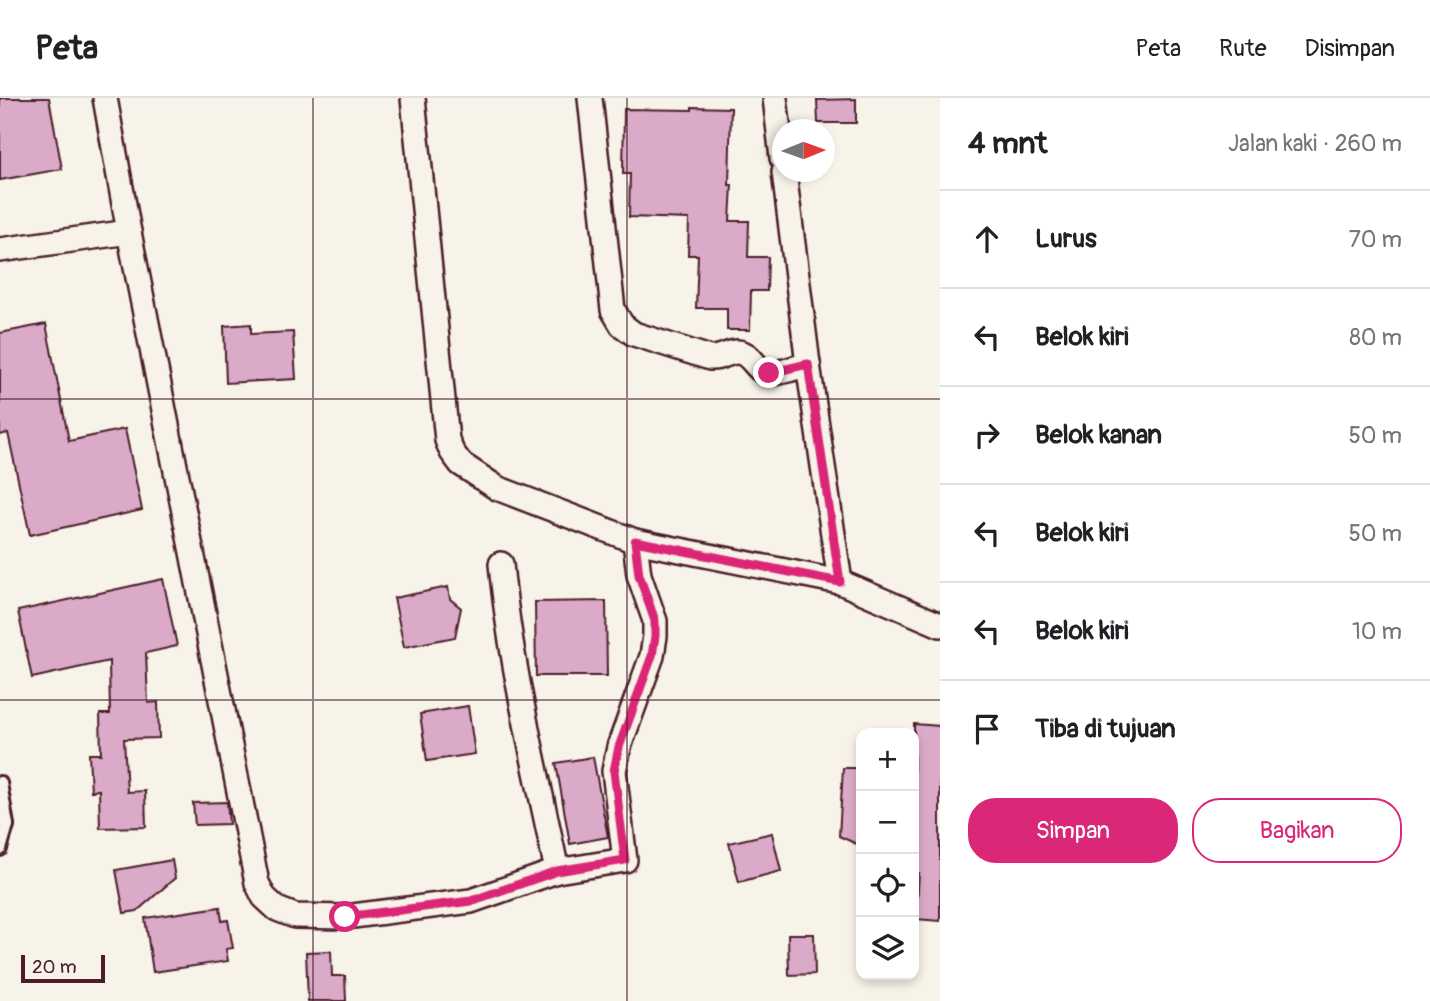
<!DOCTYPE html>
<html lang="id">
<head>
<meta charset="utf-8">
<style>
	body { margin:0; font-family:Pangolin,sans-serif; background:#f6f6f6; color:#202124 }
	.controls { position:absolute; right:21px; bottom:21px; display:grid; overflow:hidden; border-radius:14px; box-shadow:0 4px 10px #0003 }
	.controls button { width:63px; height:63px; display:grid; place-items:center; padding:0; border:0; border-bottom:2px solid #e0e0e0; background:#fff; color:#202124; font:35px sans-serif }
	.compass { position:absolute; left:772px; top:21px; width:63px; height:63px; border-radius:50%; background:#fff; box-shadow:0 4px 10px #0003; rotate:89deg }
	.scale { position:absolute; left:21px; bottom:18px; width:84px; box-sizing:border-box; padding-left:7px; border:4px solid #4a1f2b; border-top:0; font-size:19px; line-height:24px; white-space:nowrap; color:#4a1f2b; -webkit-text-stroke:5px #f7f3e8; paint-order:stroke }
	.stop { position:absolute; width:21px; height:21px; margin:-16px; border:5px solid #db2777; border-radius:50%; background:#fff }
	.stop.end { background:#db2777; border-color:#fff; box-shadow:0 2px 7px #0008 }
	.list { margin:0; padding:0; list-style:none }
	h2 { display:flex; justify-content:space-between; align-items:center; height:91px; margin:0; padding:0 28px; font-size:30px }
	h2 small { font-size:23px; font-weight:400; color:#757577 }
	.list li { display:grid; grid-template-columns:46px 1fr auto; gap:21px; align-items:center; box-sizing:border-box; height:98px; padding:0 28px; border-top:2px solid #e0e0e0 }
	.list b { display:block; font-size:26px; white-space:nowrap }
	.list em { font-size:23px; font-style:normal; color:#757577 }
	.actions { display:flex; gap:14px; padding:21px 28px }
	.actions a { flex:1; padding:16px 0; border:2px solid #db2777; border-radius:28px; text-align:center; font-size:24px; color:#db2777 }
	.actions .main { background:#db2777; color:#fff }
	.icon { flex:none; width:38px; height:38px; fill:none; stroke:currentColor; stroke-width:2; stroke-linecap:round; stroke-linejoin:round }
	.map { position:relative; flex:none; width:940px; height:903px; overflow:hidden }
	header { display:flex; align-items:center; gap:42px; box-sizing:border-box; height:98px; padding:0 35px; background:#fff; border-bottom:2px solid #e0e0e0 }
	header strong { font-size:33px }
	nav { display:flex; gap:38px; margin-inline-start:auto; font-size:24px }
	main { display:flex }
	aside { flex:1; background:#fff }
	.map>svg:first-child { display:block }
	.building { fill:#dbaac8; stroke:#4a1f2b; stroke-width:2 }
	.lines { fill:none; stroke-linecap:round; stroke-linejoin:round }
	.lane-casing { stroke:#4a1f2b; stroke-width:18 }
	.street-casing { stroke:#4a1f2b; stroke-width:28 }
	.lane { stroke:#f7f3e8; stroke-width:12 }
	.street { stroke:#f7f3e8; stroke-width:23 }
	.route { stroke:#db2777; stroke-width:9 }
	.grid { fill:none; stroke:#4a1f2b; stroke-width:2; stroke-opacity:0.55 }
</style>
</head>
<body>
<header>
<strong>Peta</strong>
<nav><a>Peta</a><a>Rute</a><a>Disimpan</a></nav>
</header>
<main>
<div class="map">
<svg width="940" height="903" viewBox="0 0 940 903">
	<rect width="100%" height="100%" fill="#f7f3e8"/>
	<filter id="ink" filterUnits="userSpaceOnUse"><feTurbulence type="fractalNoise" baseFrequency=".0143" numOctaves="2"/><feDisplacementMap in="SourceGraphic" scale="14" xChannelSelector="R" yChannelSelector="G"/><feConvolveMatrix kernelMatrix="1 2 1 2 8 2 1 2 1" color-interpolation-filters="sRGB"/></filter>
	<g filter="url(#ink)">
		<!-- building -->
		<g class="building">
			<polygon points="0,0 49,0 62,71 0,82"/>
			<polygon points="856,1 856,25 818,25 817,2"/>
			<polygon points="692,9 731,10 729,87 732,87 730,123 749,123 748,159 768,159 767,193 751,193 750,232 727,232 727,210 696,210 698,157 688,157 689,121 629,119 630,76 623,76 624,11 692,12"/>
			<polygon points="46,226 69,343 125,331 142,412 30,437 8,335 0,337 0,235"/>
			<polygon points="251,226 251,236 293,234 296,281 226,285 224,228"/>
			<polygon points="163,481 177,548 146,555 148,605 158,604 159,640 124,641 127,694 145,693 146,729 100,730 99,692 91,693 89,656 101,656 100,616 110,616 109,563 32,580 18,513"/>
			<polygon points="448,489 450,501 461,510 455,539 404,549 394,500"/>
			<polygon points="606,503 607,578 536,578 535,504"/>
			<polygon points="468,608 475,656 427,663 420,616"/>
			<polygon points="914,626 940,628 940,823 916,821 919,775 914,775"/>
			<polygon points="593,659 608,739 570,746 556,665"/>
			<polygon points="843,670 861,670 861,748 839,738"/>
			<polygon points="227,704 229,726 195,727 193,705"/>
			<polygon points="772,735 781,773 739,784 729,745"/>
			<polygon points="172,762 175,780 137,813 124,815 116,772"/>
			<polygon points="220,809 222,823 228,822 233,850 226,851 228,863 153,874 145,820"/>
			<polygon points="788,836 814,836 815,876 789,877"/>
			<polygon points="331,853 332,878 345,878 346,903 308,903 306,854"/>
		</g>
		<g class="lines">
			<defs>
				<g id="lane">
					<polyline points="0,685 7,727"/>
					<polyline points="0,751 7,727 0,726"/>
				</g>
				<g id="street">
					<polyline points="105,0 129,134 257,785 264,799 277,811 295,818 345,819 471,803 557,773 625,762 614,673 619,649 652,558 655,538 655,523 639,477 635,443"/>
					<polyline points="413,0 447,342 452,354 461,366 497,390 635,443 840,484 940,527"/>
					<path d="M590,0L613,212L622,227L634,236L710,260C722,261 727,254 737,254C752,254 755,274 769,275C779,276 798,269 808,266"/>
					<polyline points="775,0 782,60"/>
					<polyline points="784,74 808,266 840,484"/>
					<polyline points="0,152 129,134"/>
					<path d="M501,466C511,570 536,671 557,773"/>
				</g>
			</defs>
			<!-- lane casing -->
			<use href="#lane" class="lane-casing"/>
			<!-- street casing -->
			<use href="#street" class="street-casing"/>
			<!-- lane -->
			<use href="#lane" class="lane"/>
			<!-- street -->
			<use href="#street" class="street"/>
		</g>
	</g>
	<g class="lines" filter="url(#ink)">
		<!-- route -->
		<polyline class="route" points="345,819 471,803 557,773 625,762 614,673 619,649 652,558 655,538 655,523 639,477 635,443 840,484 808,266 769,275"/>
	</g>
	<!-- grid -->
	<path class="grid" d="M313,0V903M627,0V903M0,301H940M0,602H940"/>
</svg>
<div class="controls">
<button>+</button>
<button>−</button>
<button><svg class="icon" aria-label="locate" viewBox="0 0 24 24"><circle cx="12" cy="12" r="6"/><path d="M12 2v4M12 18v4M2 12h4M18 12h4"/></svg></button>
<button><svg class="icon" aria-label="layers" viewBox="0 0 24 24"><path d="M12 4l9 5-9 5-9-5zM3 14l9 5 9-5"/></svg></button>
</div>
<svg class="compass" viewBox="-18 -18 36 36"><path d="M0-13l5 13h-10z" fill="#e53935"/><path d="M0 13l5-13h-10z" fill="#757577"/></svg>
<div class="scale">20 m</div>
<div class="stop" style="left:345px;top:819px"></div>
<div class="stop end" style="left:769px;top:275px"></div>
</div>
<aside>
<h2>4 mnt<small>Jalan kaki · 260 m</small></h2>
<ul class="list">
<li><svg class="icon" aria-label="ahead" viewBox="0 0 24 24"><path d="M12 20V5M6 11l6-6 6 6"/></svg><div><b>Lurus</b></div><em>70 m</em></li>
<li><svg class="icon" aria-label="left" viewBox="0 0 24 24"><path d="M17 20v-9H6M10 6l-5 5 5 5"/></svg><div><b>Belok kiri</b></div><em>80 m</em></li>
<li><svg class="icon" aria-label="right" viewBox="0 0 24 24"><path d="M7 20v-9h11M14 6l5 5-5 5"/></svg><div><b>Belok kanan</b></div><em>50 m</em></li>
<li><svg class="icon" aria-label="left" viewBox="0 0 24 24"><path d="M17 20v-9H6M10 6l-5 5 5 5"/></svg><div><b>Belok kiri</b></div><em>50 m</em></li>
<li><svg class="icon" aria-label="left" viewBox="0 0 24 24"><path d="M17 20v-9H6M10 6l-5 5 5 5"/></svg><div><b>Belok kiri</b></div><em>10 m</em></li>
<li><svg class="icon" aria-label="arrive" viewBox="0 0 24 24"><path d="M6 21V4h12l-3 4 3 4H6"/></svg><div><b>Tiba di tujuan</b></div></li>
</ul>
<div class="actions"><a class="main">Simpan</a><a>Bagikan</a></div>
</aside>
</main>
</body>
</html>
